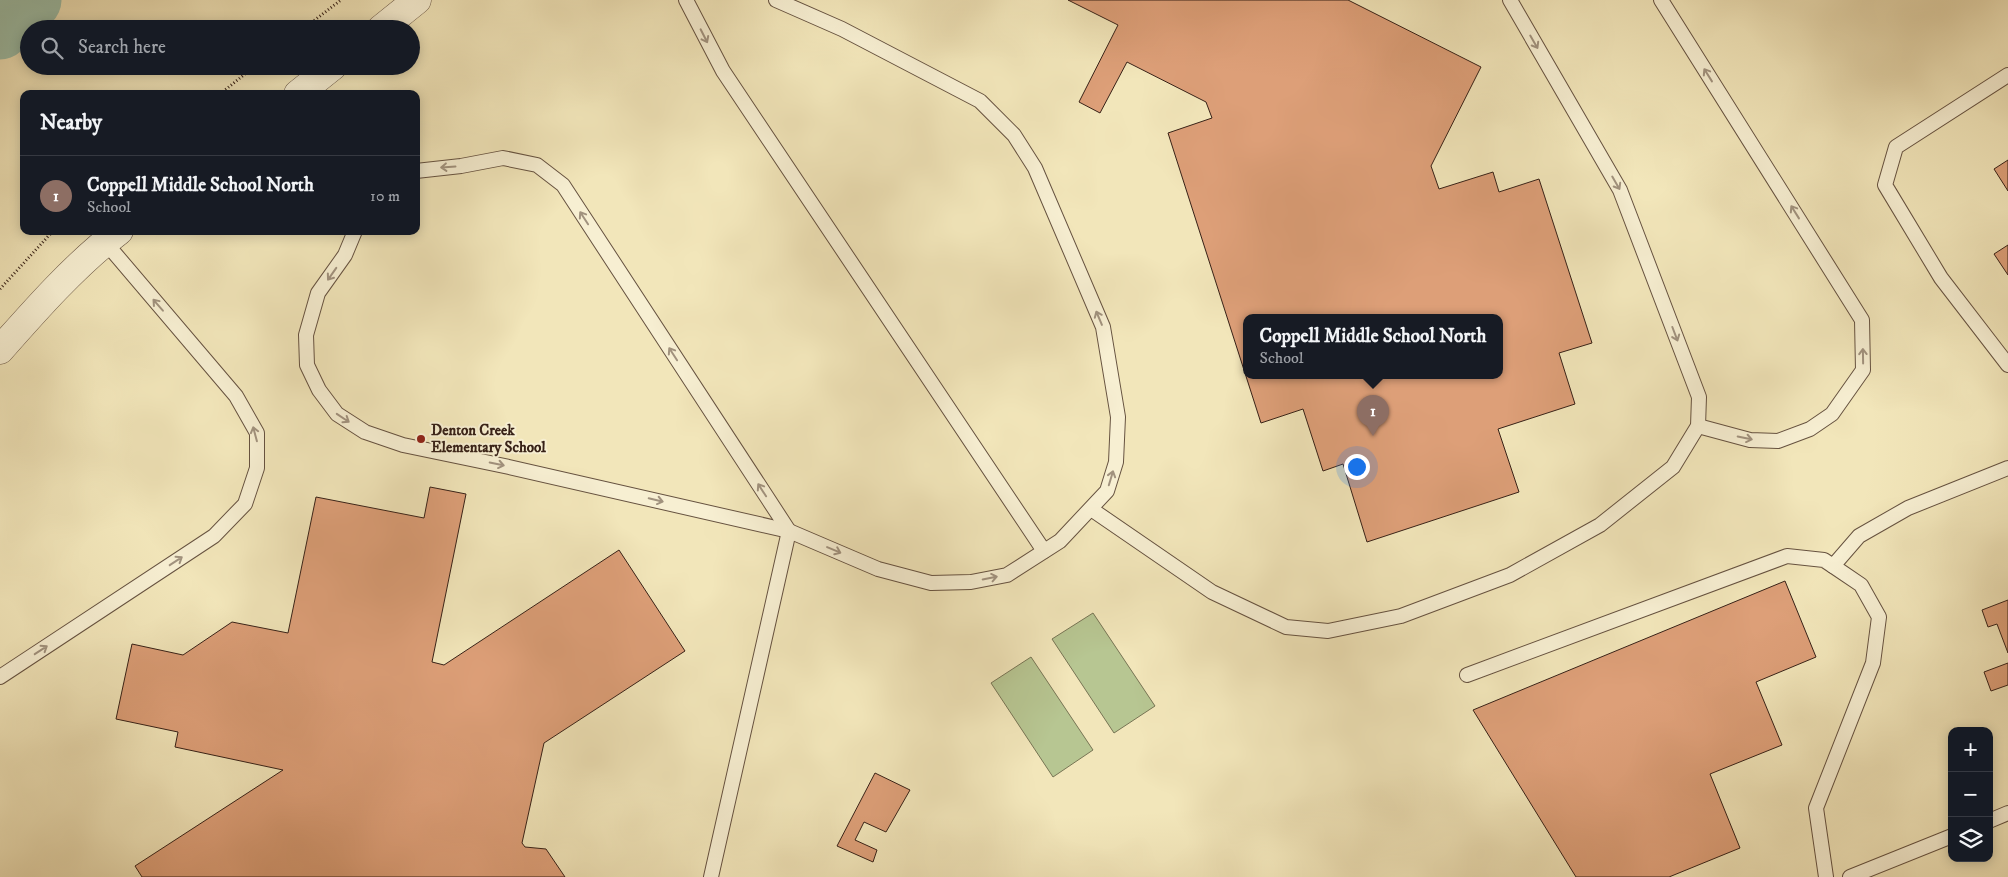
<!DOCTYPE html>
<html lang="en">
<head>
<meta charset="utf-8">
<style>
	body { margin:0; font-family:"IM FELL DW Pica",serif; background:#20242c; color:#f1f3f6 }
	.controls { position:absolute; right:15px; bottom:15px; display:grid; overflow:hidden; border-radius:10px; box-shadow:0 2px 12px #0003 }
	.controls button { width:45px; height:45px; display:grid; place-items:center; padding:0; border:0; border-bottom:1px solid #363941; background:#171b24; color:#f1f3f6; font:25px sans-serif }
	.you { position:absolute; left:1356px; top:466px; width:18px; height:18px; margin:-12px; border:4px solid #fff; border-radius:50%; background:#1a73e8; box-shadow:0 0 0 8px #1a73e833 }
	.badge { display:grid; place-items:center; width:32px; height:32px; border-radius:50%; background:#c59692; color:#fff; font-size:16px; font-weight:700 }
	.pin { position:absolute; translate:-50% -41px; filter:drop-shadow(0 1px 2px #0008) }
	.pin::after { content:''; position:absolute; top:26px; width:18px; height:15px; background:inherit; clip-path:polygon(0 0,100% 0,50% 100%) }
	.popup { position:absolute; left:1243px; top:314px; width:260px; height:65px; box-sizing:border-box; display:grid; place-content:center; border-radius:10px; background:#171b24; filter:drop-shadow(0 1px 4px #0005); font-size:16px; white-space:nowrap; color:#9ea1a6 }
	.popup b { font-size:19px; color:#f1f3f6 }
	.popup::after { content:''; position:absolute; left:50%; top:100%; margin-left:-10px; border:10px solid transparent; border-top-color:#171b24 }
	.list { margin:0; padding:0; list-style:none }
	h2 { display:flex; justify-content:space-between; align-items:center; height:65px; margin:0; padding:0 20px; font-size:21px }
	h2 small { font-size:16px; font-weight:400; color:#9ea1a6 }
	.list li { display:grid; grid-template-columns:32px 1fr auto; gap:15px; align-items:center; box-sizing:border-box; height:80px; padding:0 20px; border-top:1px solid #363941 }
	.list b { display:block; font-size:19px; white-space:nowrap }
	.list p { margin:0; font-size:16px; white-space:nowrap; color:#9ea1a6 }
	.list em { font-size:16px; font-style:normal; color:#9ea1a6 }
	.icon { flex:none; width:28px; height:28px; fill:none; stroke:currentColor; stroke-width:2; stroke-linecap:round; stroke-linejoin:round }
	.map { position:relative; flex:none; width:2008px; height:877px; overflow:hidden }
	.search { position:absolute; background:#171b24; box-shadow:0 2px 12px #0003; left:20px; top:20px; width:400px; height:55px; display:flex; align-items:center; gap:12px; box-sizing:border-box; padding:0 18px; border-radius:28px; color:#9ea1a6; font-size:19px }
	.panel { position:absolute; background:#171b24; box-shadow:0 2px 12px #0003; left:20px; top:90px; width:400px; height:145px; border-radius:10px }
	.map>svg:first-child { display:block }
	.green { fill:#b7c692; stroke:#777454 }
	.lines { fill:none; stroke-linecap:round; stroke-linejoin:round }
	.river { stroke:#9cc0aa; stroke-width:61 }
	.building { fill:#dd9f78; stroke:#372117; fill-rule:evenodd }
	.service-casing { stroke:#665240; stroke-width:16 }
	.minor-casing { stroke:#665240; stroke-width:29 }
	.path { stroke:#372117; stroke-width:3; stroke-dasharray:1 2.5; stroke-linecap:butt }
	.service { stroke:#f7efd2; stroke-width:14 }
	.minor { stroke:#f7efd2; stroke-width:28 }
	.oneway { stroke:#a1927e }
	.poi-dot { fill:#8f2418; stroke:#f7efd2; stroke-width:2 }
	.labels { text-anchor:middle; stroke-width:4; stroke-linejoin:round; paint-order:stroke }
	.poi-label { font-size:15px; font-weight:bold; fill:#372117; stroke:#f7efd2; text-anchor:start }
</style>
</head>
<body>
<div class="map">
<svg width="2008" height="877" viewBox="0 0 2008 877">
	<rect width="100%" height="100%" fill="#f2e6ba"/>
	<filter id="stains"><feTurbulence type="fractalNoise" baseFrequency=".004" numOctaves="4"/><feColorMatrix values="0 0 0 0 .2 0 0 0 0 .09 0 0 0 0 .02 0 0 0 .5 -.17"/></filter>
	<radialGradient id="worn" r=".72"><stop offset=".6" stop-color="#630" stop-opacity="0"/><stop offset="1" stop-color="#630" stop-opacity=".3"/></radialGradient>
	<!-- green -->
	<g class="green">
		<polygon points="1093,613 1155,706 1114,733 1052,639"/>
		<polygon points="1031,657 1093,750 1053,777 991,683"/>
	</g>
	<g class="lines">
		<!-- river -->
		<polyline class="river" points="0,29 31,0"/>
	</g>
	<!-- building -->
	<g class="building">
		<path d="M1068,0H1348L1481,67L1431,166L1439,189L1493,172L1499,192L1539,179L1592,343L1559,353L1575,404L1498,429L1519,492L1367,542L1343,464L1323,471L1303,409L1261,423L1168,133L1212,118L1206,102L1127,62L1100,113L1079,102L1118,25ZM1247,317H1499V375H1247Z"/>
		<polygon points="2008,160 2008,191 1994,169"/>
		<polygon points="2008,245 2008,275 1994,254"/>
		<polygon points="430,487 466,494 432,662 444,665 619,550 685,651 544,743 522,843 525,847 546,849 565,877 142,877 135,866 283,770 175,747 178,732 116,719 132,644 183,655 232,622 288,633 316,497 424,518"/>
		<polygon points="1785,581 1816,657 1756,682 1782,745 1710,774 1740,848 1669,877 1576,877 1473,710"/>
		<polygon points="2008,600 2008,653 1997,624 1988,627 1982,610"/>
		<polygon points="2008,663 2008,685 1991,691 1984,672"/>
		<polygon points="875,773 910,790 886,832 864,822 855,840 877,850 873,862 837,846"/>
	</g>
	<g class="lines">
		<defs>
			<g id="service">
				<polyline points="686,0 723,71 1044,551"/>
				<polyline points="1661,0 1862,320 1863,370 1832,414 1810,429 1778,441 1750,440 1698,426"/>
				<polyline points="2008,75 1896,147 1885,185 1941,278 2008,365"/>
				<polyline points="416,171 461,166 503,158 537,165 563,185 789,531 711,877"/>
				<polyline points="355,231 345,255 318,293 306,335 307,365 319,390 337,414 365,432 403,445 509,467 789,531 878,569 931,583 971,582 1007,575 1060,541 1107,491 1116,462 1118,417 1103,327 1035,168 1014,135 980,101 842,29 776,0"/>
				<polyline points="1091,509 1212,592 1286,627 1328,631 1401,616 1510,575 1600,525 1673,467 1698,426 1699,397 1620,190 1510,0"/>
				<polyline points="1833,566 1859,536 1908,508 2008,468"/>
				<polyline points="1467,675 1787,556 1824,560 1833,566 1861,585 1879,617 1873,663 1816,808 1826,877"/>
				<polyline points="0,677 214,536 245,504 257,468 257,433 236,396 105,242"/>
				<polyline points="1989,821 2008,813"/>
				<polyline points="1850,877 1952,836"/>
			</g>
			<g id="minor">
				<polyline points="381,29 417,0"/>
				<polyline points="298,94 333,66"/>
				<path d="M0,350C37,308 75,265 119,231"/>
			</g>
		</defs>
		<!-- service casing -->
		<use href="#service" class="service-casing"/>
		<!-- minor casing -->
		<use href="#minor" class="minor-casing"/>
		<!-- path -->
		<g class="path">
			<polyline points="303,29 341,0"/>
			<polyline points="220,94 255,66"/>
			<polyline points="0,289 53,231"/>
		</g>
		<!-- service -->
		<use href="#service" class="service"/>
		<!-- minor -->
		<use href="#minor" class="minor"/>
	</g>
	<!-- one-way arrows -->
	<defs><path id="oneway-shaft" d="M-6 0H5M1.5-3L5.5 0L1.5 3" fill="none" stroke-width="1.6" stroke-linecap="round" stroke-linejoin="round" transform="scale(1.25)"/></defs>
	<g class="oneway">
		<use href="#oneway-shaft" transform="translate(704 36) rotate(63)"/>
		<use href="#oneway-shaft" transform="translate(1534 42) rotate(60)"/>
		<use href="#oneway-shaft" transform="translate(1708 75) rotate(-122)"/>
		<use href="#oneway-shaft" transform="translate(448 167) rotate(176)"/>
		<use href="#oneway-shaft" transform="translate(1616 183) rotate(60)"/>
		<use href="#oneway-shaft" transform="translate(1795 212) rotate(-122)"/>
		<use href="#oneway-shaft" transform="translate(584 218) rotate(-123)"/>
		<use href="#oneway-shaft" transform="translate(332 274) rotate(125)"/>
		<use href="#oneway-shaft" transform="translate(158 305) rotate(-131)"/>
		<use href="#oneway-shaft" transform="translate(1099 318) rotate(-113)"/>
		<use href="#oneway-shaft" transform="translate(1675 334) rotate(69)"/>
		<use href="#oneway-shaft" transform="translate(673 354) rotate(-123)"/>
		<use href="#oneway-shaft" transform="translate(1863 356) rotate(-91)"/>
		<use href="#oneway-shaft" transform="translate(343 418) rotate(34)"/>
		<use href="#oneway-shaft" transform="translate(255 434) rotate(-105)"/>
		<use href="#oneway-shaft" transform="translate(1745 438) rotate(12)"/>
		<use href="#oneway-shaft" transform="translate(497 464) rotate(12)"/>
		<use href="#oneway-shaft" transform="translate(1111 478) rotate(-73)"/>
		<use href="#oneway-shaft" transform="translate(762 490) rotate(-123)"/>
		<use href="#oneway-shaft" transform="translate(656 500) rotate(13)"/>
		<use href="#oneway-shaft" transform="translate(834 550) rotate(23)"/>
		<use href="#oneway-shaft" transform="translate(176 561) rotate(-33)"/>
		<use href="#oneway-shaft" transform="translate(990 578) rotate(-11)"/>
		<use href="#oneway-shaft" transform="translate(41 650) rotate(-33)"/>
	</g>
	<!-- markers -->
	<circle class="poi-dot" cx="421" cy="439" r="5"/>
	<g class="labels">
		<!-- poi labels -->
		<g class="poi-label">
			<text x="431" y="435">Denton Creek<tspan x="431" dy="17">Elementary School</tspan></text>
		</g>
	</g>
	<rect width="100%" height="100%" filter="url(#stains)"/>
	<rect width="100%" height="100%" fill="url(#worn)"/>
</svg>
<div class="controls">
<button>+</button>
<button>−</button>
<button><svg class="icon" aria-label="layers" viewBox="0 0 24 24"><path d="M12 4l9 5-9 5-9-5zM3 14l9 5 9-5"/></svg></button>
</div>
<div class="you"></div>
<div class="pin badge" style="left:1373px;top:436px;background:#8d6e63">1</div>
<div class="popup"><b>Coppell Middle School North</b>School</div>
<div class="search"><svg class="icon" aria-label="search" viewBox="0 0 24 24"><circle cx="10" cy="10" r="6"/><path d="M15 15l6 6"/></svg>Search here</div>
<section class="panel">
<h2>Nearby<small></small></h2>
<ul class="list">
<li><span class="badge" style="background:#8d6e63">1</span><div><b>Coppell Middle School North</b><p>School</p></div><em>10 m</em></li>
</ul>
</section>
</div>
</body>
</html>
